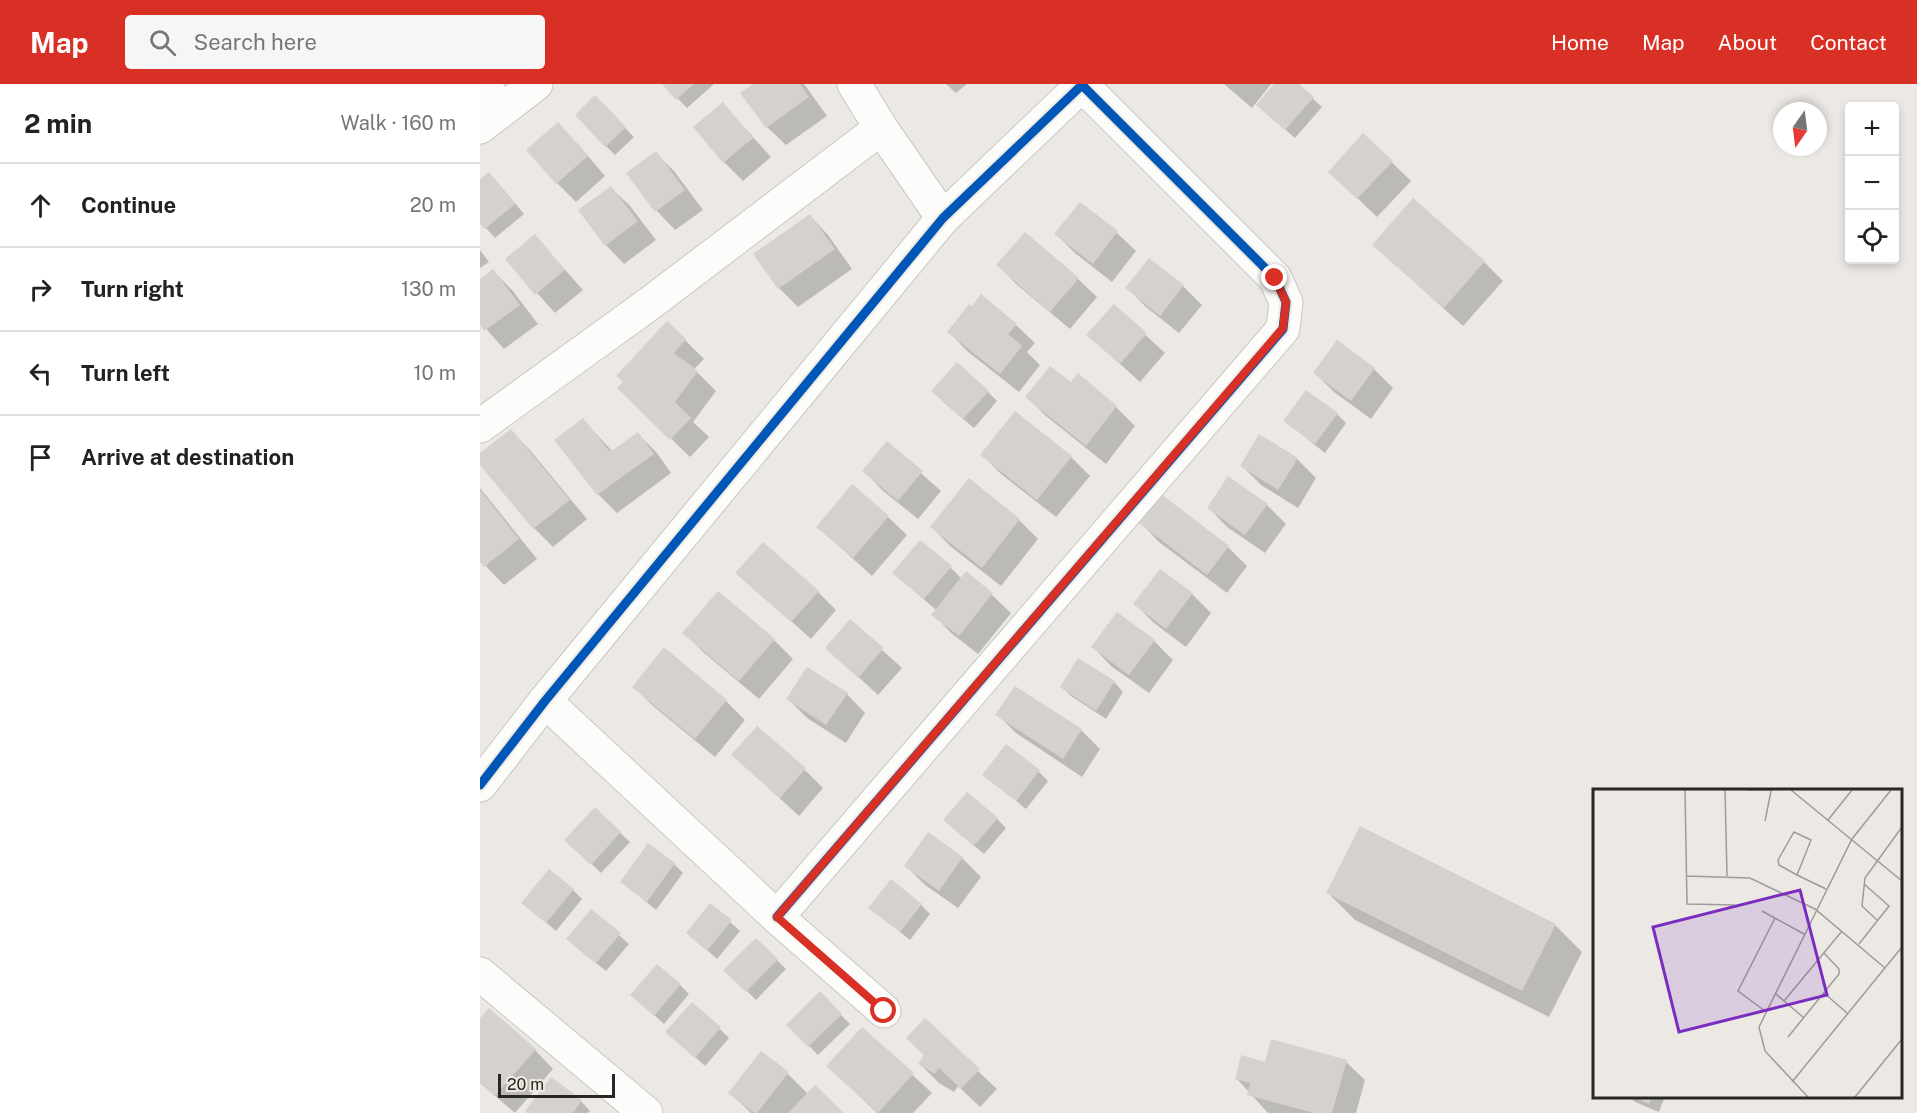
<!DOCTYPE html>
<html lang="en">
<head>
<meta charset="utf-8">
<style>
	body { margin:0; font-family:"Public Sans",sans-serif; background:#f6f6f6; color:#222 }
	.controls { position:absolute; right:18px; top:18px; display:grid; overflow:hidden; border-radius:6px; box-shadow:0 3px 9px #0003 }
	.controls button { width:54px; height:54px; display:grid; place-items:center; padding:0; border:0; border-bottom:2px solid #e0e0e0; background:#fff; color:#222; font:30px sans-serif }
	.compass { position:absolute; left:1293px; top:18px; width:54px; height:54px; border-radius:50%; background:#fff; box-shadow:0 3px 9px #0003; rotate:194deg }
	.scale { position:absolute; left:18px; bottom:15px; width:117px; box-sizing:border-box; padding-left:6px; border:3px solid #292724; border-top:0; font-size:16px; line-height:21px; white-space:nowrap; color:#292724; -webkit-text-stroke:4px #efeae2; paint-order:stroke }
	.stop { position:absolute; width:18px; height:18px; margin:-14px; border:4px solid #d93025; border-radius:50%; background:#fff }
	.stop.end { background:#d93025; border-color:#fff; box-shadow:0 2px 6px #0008 }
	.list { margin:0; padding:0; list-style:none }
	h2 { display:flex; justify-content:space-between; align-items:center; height:78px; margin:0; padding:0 24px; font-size:26px }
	h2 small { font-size:20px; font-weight:400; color:#767676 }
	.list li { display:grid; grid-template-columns:39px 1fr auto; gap:18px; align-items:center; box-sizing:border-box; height:84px; padding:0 24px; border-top:2px solid #e0e0e0 }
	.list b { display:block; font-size:22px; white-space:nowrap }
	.list em { font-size:20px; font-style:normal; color:#767676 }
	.icon { flex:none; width:33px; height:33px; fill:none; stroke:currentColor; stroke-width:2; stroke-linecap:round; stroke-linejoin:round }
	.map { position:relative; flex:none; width:1437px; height:1029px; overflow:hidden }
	header { display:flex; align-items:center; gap:36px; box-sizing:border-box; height:84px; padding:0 30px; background:#d93025; color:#fff }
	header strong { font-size:28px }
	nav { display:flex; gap:33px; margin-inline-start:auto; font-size:21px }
	.search { width:420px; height:54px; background:#f6f6f6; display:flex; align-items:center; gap:15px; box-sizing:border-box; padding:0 21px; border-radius:6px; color:#767676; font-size:22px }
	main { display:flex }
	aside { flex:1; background:#fff }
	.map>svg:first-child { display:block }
	.shadow { fill:#0003 }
	.building { fill:#d4d1ce }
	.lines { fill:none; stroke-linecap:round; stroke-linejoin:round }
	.street-casing { stroke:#c9c7c4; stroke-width:35 }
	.street { stroke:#fcfcfb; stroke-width:33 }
	.cycleway-casing { stroke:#efeae2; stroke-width:13 }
	.cycleway { stroke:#0057b8; stroke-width:9 }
	.route { stroke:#d93025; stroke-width:8 }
	.inset-road { fill:none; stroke:#9e9b98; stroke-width:1.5 }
	.view { fill:#7b2cbf; fill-opacity:0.15; stroke:#7b2cbf; stroke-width:3 }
	.inset-edge { fill:none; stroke:#292724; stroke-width:3 }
</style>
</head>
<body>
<header>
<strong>Map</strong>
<div class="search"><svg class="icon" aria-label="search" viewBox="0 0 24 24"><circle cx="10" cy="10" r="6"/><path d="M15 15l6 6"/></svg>Search here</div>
<nav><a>Home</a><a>Map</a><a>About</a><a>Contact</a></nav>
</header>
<main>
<aside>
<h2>2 min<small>Walk · 160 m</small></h2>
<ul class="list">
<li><svg class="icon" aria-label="ahead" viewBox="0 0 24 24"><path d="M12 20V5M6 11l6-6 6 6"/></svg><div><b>Continue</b></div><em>20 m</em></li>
<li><svg class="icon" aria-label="right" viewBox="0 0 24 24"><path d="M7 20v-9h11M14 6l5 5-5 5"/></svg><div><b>Turn right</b></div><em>130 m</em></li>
<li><svg class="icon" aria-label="left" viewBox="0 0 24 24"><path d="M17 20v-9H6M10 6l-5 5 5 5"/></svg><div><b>Turn left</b></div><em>10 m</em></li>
<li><svg class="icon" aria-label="arrive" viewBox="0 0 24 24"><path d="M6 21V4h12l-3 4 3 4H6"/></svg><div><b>Arrive at destination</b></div></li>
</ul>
</aside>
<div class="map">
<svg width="1437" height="1029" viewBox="0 0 1437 1029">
	<rect width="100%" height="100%" fill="#ece9e5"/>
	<!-- shadow -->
	<g class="shadow">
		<polygon points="184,0 233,0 233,1 207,24"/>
		<polygon points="275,0 324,0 347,32 306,61 287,43"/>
		<polygon points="466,0 487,0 476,9"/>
		<polygon points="744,0 791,0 772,24"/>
		<polygon points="796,0 817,0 842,23 815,54 787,30"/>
		<polygon points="115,13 154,53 135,71 126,62"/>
		<polygon points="243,20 291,73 263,97 244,78 215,43"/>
		<polygon points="884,51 931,97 897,133 869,106"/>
		<polygon points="97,59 125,92 96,118 77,99"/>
		<polygon points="175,69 194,87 223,126 195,146 177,127 148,89"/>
		<polygon points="0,97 18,99 44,130 15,154 0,137"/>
		<polygon points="131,104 150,122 176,156 144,180 126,161"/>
		<polygon points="600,120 637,149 656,167 632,198 595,169 576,150"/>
		<polygon points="330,132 348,151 372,185 318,223 299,204"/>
		<polygon points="55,152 103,206 75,229 27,175"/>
		<polygon points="894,161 1004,178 1023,197 983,242"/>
		<polygon points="0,166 9,178 0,184"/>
		<polygon points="669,176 703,202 722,221 699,249 666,223 647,204"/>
		<polygon points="518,181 598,195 617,213 590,245 536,200"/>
		<polygon points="13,187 32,206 58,240 24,265 0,238 0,196"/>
		<polygon points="634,222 685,269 660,298 608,251"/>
		<polygon points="536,241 555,259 547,268 560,281 539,308 487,267 469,248"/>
		<polygon points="205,256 224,275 214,285 236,307 213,338 229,353 210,373 139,304"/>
		<polygon points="858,258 894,285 913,304 891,335 854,308 835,289"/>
		<polygon points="591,300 636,323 655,342 626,380 566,332 547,313"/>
		<polygon points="508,308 517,317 494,344 462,317"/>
		<polygon points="857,330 866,339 845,369 805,337"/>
		<polygon points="103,336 133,368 158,350 177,369 191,389 137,429 118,410"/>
		<polygon points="31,347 49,365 107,435 73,463 54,444 0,379 0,371"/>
		<polygon points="407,359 461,407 438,435 402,406 384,387"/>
		<polygon points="502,371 591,373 610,392 576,433 521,390"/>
		<polygon points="817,375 836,394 818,424 781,401 762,382"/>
		<polygon points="489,396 539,436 558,455 521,502 470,462 452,443"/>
		<polygon points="0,404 57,475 24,501 0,476"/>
		<polygon points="787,421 806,440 785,469 747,443 729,424"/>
		<polygon points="408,433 427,451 392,492 338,443"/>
		<polygon points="661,439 748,463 767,482 747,509 679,458"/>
		<polygon points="471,484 482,495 486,489 512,511 531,529 498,570 471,549 453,530 456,526 414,489"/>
		<polygon points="680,487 712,510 731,529 706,563 674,539 655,520"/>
		<polygon points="258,489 338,508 356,526 331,555"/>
		<polygon points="637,530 674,557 693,576 669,609 631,582 613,563"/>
		<polygon points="370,537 422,584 398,611 347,564"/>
		<polygon points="204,549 294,556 313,575 279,615 223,568"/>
		<polygon points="184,566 246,617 265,636 235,673 172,621 154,603"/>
		<polygon points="599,576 634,598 643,608 626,635 591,612 582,603"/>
		<polygon points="536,604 601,646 620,665 602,693 536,649 517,630"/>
		<polygon points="367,610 385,629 366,659 327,634 308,615"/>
		<polygon points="253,671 324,685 343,704 319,732"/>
		<polygon points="559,688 568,697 546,725 504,690"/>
		<polygon points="115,726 150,758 121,789 96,765"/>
		<polygon points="517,735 526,744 504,770 475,746"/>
		<polygon points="482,774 501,793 478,824 445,801 426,782"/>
		<polygon points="194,780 203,789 176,826 142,798"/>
		<polygon points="93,806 102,815 76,847 43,819"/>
		<polygon points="848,809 1075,841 1102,868 1069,933 875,836"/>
		<polygon points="231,821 260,847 237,875 208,849"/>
		<polygon points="441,821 450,830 430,856 390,824"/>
		<polygon points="111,827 149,860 126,887 97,864"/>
		<polygon points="276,856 306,885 276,916 246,886"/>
		<polygon points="200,901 209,910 184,940 152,911"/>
		<polygon points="340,910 370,940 338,971 308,941"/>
		<polygon points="0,934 55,966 73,985 35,1029 0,999"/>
		<polygon points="445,937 517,1005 500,1023 478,1002 474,1008 459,999 440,980 445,971"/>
		<polygon points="240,945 249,954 225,982 197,957"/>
		<polygon points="382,945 452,1009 433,1029 397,1029 348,982"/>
		<polygon points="866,978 885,996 876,1029 788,1029 757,995 786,980"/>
		<polygon points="308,990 328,1010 362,1029 271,1029 250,1009"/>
		<polygon points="1149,1012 1185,1012 1179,1028 1155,1018"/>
		<polygon points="101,1017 110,1027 108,1029 49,1029"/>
	</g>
	<!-- building -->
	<g class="building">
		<polygon points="182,0 214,0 196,16"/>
		<polygon points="273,0 320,0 329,13 286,44 260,9"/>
		<polygon points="794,0 819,0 834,13 805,46 776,21"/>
		<polygon points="115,11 146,43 125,63 95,31"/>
		<polygon points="243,18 273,54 243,79 213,43"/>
		<polygon points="78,38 108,72 76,100 46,66"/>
		<polygon points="883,49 913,77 877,115 848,88"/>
		<polygon points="176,67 205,106 175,128 146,89"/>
		<polygon points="9,88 35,120 5,145 0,140 0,95"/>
		<polygon points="131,102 158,137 125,162 98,126"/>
		<polygon points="933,114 1005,177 964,224 892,161"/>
		<polygon points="600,118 638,147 613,180 574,150"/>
		<polygon points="330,130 355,165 298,205 273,170"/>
		<polygon points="545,148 599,194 570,228 516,181"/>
		<polygon points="55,150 85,186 55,211 25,175"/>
		<polygon points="669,174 704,201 680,232 645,204"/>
		<polygon points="13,185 40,221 4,247 0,241 0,195"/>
		<polygon points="501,210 537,240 528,250 542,262 520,290 467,248 489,220 492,222"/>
		<polygon points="634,220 667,249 640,280 606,251"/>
		<polygon points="187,237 206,255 194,269 218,287 195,318 211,334 190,356 137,304 143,298 136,292"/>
		<polygon points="857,256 895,284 871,317 833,289"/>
		<polygon points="477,278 509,307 483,335 451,307"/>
		<polygon points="570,282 591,298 598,289 637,322 606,362 545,313"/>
		<polygon points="826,306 858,329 835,360 803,337"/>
		<polygon points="535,327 592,372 557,416 500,371"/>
		<polygon points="103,334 130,368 158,348 174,370 117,411 74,356"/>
		<polygon points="31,345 90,416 53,445 0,381 0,369"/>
		<polygon points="779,350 818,374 798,406 760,382"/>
		<polygon points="407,357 443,387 418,417 382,387"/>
		<polygon points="748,392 788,420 765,451 727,424"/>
		<polygon points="489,394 540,435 502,484 450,443"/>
		<polygon points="372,400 409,432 373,474 336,443"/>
		<polygon points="0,406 39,455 4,483 0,478"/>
		<polygon points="681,410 749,462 727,491 659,439"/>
		<polygon points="440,456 472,482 444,515 412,489"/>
		<polygon points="283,458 339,507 311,538 255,489"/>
		<polygon points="680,485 713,509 686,545 653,520"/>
		<polygon points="486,487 513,509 479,552 451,531"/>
		<polygon points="238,507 295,555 259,597 202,549"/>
		<polygon points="637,528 675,556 649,591 611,563"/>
		<polygon points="370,535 404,564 378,594 345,564"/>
		<polygon points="184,563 247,616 215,655 152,603"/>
		<polygon points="598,574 635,597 616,627 580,603"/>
		<polygon points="327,583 368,609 346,641 306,615"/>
		<polygon points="535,602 602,645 583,675 515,631"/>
		<polygon points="277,642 326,684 300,714 251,671"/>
		<polygon points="526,660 560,686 536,717 502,691"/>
		<polygon points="487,708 518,734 494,762 463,736"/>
		<polygon points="115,723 141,748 111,781 84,756"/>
		<polygon points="880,742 1076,840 1042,907 846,809"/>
		<polygon points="448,748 483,773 459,807 424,782"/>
		<polygon points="168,759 195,779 167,818 140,798"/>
		<polygon points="69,785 94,805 66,839 41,819"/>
		<polygon points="411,795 442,820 420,848 388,824"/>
		<polygon points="230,819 252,836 227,867 206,849"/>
		<polygon points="111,825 141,849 116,879 86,855"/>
		<polygon points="276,854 298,875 266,908 243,886"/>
		<polygon points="177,880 201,900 174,932 150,911"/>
		<polygon points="340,907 362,930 328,963 306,941"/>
		<polygon points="212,918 241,943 215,974 185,948"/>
		<polygon points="9,924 56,965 15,1012 0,999 0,934"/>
		<polygon points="445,934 500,985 481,1005 459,984 455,990 438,980 444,971 426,954"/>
		<polygon points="382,943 434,989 398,1029 346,982"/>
		<polygon points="791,955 867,976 852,1029 834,1029 767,1011 770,999 755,995 761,971 785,978"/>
		<polygon points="281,967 309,988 277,1029 274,1029 248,1009"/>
		<polygon points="71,993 102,1016 93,1029 47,1029 45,1027"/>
		<polygon points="335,1001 364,1029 308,1029"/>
		<polygon points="1152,1012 1172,1012 1169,1020"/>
	</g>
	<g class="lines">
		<defs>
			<g id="street">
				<polyline points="3,0 21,26"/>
				<polyline points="374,0 401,44 463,134"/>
				<polyline points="0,43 56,0"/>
				<polyline points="0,342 169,220 401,44"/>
				<polyline points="65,617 297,833 404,927"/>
				<polyline points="0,701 65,617 463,134 603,0"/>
				<polyline points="297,833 803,245 806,218 795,194 602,1"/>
				<polyline points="0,890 166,1029"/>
			</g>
		</defs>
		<!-- street casing -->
		<use href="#street" class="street-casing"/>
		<!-- street -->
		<use href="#street" class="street"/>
		<defs>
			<g id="cycleway">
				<polyline points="0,701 65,617 463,134 603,0"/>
				<polyline points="297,833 803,245 806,218 795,194 602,1"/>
			</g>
		</defs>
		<!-- cycleway casing -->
		<use href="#cycleway" class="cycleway-casing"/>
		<!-- cycleway -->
		<use href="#cycleway" class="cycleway"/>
	</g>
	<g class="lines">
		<!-- route -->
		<polyline class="route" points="404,927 297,833 803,244 806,218 795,194"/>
	</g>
	<!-- overview -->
	<g transform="translate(1113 705)">
		<rect width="309" height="309" fill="#ece9e5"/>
		<path class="inset-road" d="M92,1L94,115L142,116M132,1L134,87M154,1H180M198,1L309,92M235,31L259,1M172,32L178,2M204,86L218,51L201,43L185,71L186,76L204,86L233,100M93,87L157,89L222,120L292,179M169,122L211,145M285,132L269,117L272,89L309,38M266,155L296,117L271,95M231,204L254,224M183,205L211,229M191,212L249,142M172,222L145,202L182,129M195,248L246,185V180L231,164M199,293L309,158M215,308L172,262L166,238L259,50L298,1M262,308L309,250"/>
		<path class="view" d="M207,101L234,206L86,243L60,138Z"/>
		<rect width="309" height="309" class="inset-edge"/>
	</g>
</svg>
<div class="controls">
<button>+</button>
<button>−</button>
<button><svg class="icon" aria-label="locate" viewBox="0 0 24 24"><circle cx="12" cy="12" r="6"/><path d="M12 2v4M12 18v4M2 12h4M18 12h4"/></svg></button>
</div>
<svg class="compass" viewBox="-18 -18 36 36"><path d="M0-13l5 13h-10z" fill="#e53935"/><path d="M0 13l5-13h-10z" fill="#767676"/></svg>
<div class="scale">20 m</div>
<div class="stop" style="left:404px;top:927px"></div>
<div class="stop end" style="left:795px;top:194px"></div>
</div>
</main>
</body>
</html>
